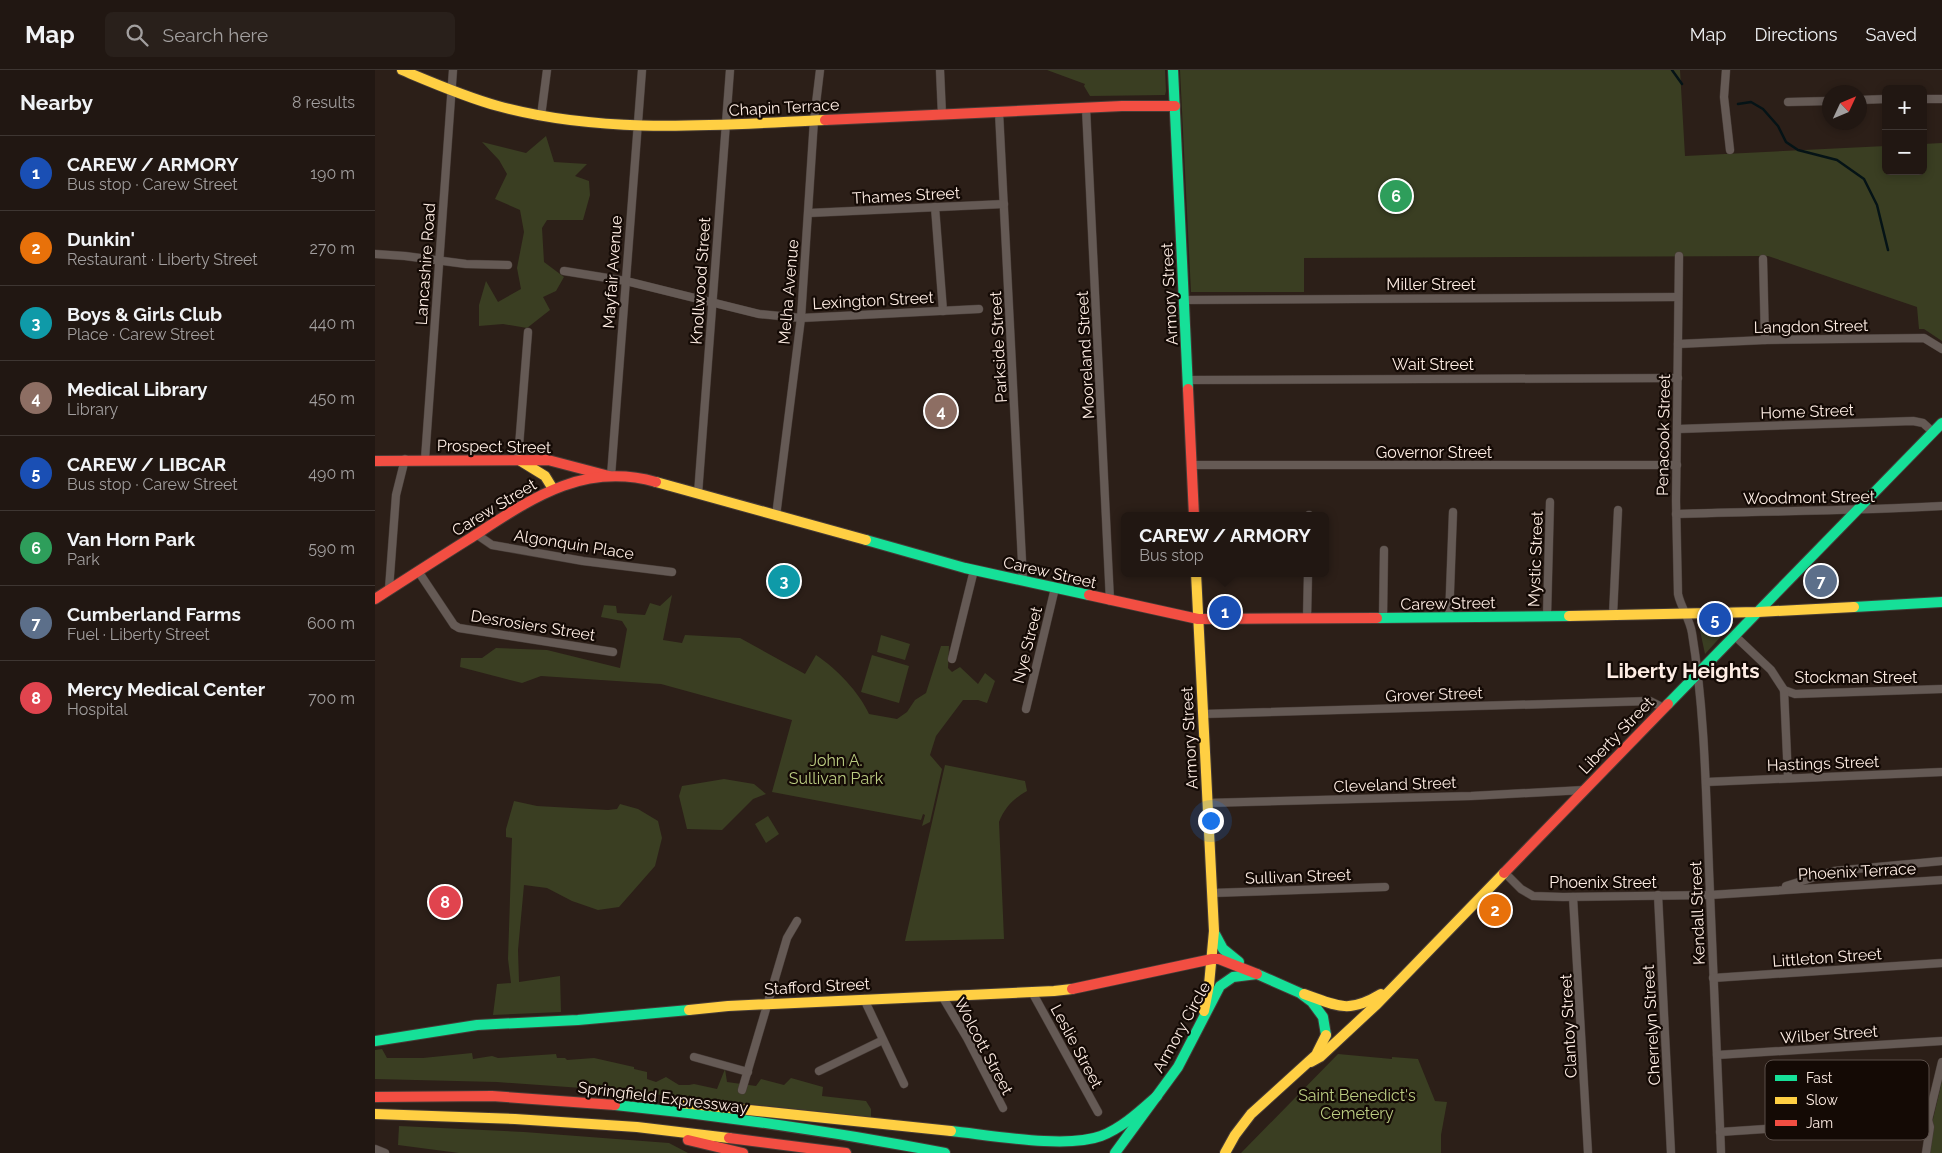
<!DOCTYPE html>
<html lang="en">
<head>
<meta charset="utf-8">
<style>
	body { margin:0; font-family:Raleway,sans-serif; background:#29201b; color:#f1f3f6 }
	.controls { position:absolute; right:15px; top:15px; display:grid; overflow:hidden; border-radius:8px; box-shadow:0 2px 8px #0003 }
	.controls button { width:45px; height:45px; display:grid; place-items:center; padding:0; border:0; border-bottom:1px solid #3e3632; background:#211712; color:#f1f3f6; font:25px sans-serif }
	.compass { position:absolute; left:1447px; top:15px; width:45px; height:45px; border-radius:50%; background:#211712; box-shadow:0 2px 8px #0003; rotate:46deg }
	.you { position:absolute; left:835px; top:750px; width:18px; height:18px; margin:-12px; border:4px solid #fff; border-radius:50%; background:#1a73e8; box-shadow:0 0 0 8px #1a73e833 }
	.badge { display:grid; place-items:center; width:32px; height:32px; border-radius:50%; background:#b4a59d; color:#fff; font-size:16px; font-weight:700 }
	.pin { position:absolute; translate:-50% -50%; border:2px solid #fff; box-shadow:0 1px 5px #0006 }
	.popup { position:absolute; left:746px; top:442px; width:208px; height:65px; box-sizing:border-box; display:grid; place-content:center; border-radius:8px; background:#211712; filter:drop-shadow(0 1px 4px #0005); font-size:16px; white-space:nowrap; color:#a29f9f }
	.popup b { font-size:19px; color:#f1f3f6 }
	.popup::after { content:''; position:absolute; left:50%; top:100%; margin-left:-10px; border:10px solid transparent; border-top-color:#211712 }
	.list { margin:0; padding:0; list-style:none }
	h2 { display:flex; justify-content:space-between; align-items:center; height:65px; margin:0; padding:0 20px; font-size:21px }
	h2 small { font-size:16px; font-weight:400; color:#a29f9f }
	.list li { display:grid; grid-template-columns:32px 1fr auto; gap:15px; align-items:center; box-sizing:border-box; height:75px; padding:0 20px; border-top:1px solid #3e3632 }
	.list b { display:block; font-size:19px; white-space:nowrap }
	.list p { margin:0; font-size:16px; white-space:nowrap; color:#a29f9f }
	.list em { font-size:16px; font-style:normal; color:#a29f9f }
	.icon { flex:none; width:28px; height:28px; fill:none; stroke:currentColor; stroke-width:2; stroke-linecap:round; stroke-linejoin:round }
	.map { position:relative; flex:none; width:1567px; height:1083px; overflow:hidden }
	header { display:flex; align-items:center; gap:30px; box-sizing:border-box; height:70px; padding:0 25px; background:#211712; border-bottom:1px solid #3e3632 }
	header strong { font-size:24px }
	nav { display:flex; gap:28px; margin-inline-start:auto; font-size:18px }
	.search { width:350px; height:45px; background:#29201b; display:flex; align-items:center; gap:12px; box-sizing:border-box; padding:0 18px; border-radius:8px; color:#a29f9f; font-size:19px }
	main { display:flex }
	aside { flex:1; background:#211712 }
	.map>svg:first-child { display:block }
	.green { fill:#3a3e22 }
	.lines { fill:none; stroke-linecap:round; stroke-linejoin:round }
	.stream { stroke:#051316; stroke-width:2.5 }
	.street-casing { stroke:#463b36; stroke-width:9 }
	.fast-casing { stroke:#463b36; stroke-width:12 }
	.slow-casing { stroke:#463b36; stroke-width:12 }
	.jam-casing { stroke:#463b36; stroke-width:12 }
	.street { stroke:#655a55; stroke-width:8 }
	.fast { stroke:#16e098; stroke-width:10 }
	.slow { stroke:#ffcf43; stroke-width:10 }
	.jam { stroke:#f24e42; stroke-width:10 }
	.labels { text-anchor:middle; stroke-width:4.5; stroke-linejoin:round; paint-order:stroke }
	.street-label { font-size:16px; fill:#feede4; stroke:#140a05 }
	.park-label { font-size:16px; fill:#bbcc82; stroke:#140a05 }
	.district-label { font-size:21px; font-weight:bold; fill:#feede4; stroke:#140a05 }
	.key { fill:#140a05; stroke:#5a4e48; stroke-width:1 }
	.key-label { font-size:14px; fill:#feede4 }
</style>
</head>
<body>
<header>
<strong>Map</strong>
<div class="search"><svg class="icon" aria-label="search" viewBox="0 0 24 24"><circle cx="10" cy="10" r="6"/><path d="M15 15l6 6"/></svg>Search here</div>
<nav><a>Map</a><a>Directions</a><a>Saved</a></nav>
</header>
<main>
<aside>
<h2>Nearby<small>8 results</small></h2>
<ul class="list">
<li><span class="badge" style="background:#1a4fb4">1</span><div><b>CAREW / ARMORY</b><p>Bus stop · Carew Street</p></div><em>190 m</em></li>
<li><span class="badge" style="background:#e8710a">2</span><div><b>Dunkin'</b><p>Restaurant · Liberty Street</p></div><em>270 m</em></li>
<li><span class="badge" style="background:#0f9aa8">3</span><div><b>Boys &amp; Girls Club</b><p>Place · Carew Street</p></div><em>440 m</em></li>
<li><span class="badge" style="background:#8d6e63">4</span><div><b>Medical Library</b><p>Library</p></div><em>450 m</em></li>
<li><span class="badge" style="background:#1a4fb4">5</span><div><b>CAREW / LIBCAR</b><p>Bus stop · Carew Street</p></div><em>490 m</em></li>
<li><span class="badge" style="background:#2e9e5b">6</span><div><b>Van Horn Park</b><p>Park</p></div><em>590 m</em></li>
<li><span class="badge" style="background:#5c6f8a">7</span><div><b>Cumberland Farms</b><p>Fuel · Liberty Street</p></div><em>600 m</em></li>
<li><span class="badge" style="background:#e0444e">8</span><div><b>Mercy Medical Center</b><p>Hospital</p></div><em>700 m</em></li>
</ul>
</aside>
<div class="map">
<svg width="1567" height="1083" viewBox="0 0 1567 1083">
	<rect width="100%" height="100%" fill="#2c1f18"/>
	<!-- green -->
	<g class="green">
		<polygon points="672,0 790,0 791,21 790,25 715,26 709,16 710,14"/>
		<polygon points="805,0 1305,0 1310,86 1511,76 1511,101 1548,101 1548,74 1567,73 1567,271 1549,259 1544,259 1542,237 1393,186 929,188 929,222 816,222"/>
		<polygon points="171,66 179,92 212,94 200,106 214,111 215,125 208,150 172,150 167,158 169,192 189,207 181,221 168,227 175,240 152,258 128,254 104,256 104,235 111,211 123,232 146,219 142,198 149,162 145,140 120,129 132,104 124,90 107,72 151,83"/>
		<path d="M297,525L288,570L307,573L310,565L365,568L430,604L441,585C462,599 484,622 494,644L522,649L532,642L540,630L551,623L566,576H574L573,598L577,602L585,597L603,614L610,603L620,611L612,633L603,630H588L561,666L555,685L567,699L555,752L547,756L550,745L548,744L546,750L397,722L417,650L286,614L166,606L147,613L85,597L86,588H107L121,578L172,580L245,598L252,559L247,551L226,547L229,535L241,536L242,543L270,545L275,533L285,536Z"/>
		<polygon points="1323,551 1359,552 1330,584"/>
		<polygon points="506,565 535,574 530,590 502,582"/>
		<polygon points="497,585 534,596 524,633 486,622"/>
		<path d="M570,695L650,711L652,721C638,729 630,737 624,752L629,869L530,871Z"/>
		<polygon points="349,709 379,714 391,724 378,729 347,760 312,759 304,726 307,716"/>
		<polygon points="139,731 162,736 233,740 242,739 245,734 263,739 283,751 287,768 280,796 244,837 223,840 197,831 172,818 149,815 143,880 144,912 185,906 186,942 118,945 122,914 136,913 133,889 137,768 131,767 131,759"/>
		<polygon points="393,746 404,764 391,773 380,754"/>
		<polygon points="7,979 12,988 48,988 97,983 98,989 117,986 123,988 181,984 182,988 190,988 192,990 219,988 259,997 259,999 272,1002 272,1009 281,1012 291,1007 304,1015 314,1015 319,1014 342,1019 350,999 352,1012 381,1016 386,1009 409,1015 416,1008 448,1017 447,1026 491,1031 496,1039 496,1047 249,1021 122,1012 0,1009 0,980"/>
		<polygon points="963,984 1017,989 1017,987 1043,989 1060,1031 1072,1032 1066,1065 1066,1083 866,1083"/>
		<polygon points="1567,1011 1567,1083 1550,1083"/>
		<polygon points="24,1056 149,1062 294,1073 313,1083 84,1083 23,1075"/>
	</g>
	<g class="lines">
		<!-- stream -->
		<g class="stream">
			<polyline points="1297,0 1307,14"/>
			<polyline points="1363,34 1376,32 1388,39 1403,56 1411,72 1423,80 1462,90 1489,109 1502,135 1513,180"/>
		</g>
		<defs>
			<g id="street">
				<polyline points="565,0 567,45"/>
				<polyline points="1351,0 1349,27 1355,80"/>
				<polyline points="1548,29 1567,29"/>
				<polyline points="1484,30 1511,29"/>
				<polyline points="1413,32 1454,31"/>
				<polyline points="711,38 735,531"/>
				<polyline points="624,42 648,511"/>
				<polyline points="166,46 172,0"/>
				<polyline points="560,137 568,241"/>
				<polyline points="434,143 629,134"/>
				<polyline points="0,184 30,186 91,194 133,195"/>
				<path d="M1304,186L1301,431L1303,524C1306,538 1315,549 1317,563C1331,648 1331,736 1335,823C1338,909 1343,996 1346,1083"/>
				<polyline points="1388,189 1390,270"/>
				<polyline points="189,201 251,211 384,244 426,248 604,239"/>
				<polyline points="809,230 1303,227"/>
				<polyline points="1303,274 1390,270 1549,268 1567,279"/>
				<polyline points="813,310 1303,308"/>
				<polyline points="1303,359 1538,351 1548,353 1558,362"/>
				<polyline points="50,389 78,0"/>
				<polyline points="143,389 153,262"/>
				<polyline points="816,395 1302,395"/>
				<polyline points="236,406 267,0"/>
				<polyline points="323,424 355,0"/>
				<path d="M1301,444C1390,441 1478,441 1567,436"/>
				<polyline points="401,446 426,248 439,50 445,0"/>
				<polyline points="934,446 934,445"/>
				<polyline points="101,464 117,475 208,491 297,502"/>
				<polyline points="43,501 79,555 84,558 238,582"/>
				<polyline points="14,519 21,425 30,389"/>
				<polyline points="1238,545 1243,440"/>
				<polyline points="1172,546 1175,432"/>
				<polyline points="1074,548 1078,442"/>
				<polyline points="932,549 933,503"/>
				<polyline points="1008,549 1009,480"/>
				<polyline points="1360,566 1396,600 1409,620 1420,624 1567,619"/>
				<polyline points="577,589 599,500"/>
				<polyline points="1409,620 1413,708"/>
				<polyline points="651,639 680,518"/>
				<polyline points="828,644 1275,631 1289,638"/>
				<polyline points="1331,712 1567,702"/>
				<polyline points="832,733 1096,726 1209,720"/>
				<polyline points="1129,802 1146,819 1158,826 1188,827 1335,825 1567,810"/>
				<polyline points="1411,816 1459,801 1567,791"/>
				<polyline points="837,823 1010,817"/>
				<polyline points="1283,825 1296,1083"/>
				<polyline points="1198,827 1213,1083"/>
				<polyline points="1338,908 1567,893"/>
				<polyline points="657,922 723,1042"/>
				<polyline points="567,926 592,968 628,1038"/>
				<polyline points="489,929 529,1014"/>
				<polyline points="1342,985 1567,971"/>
				<polyline points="319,987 373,1002"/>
				<polyline points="444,1001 508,970"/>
				<polyline points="367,1020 412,868 422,851"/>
				<path d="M1345,1062L1523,1050C1533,1046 1543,1044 1553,1050"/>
				<polyline points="0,1079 10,1083"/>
				<polyline points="1551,1083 1555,1057 1553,1050 1567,992"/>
			</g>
			<g id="fast">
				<polyline points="798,0 813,319"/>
				<polyline points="491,470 590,498 714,525"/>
				<polyline points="1479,537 1567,532"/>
				<polyline points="1002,548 1194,546"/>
				<polyline points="1293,634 1567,353"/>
				<polyline points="840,864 848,879 864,892"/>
				<polyline points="0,971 102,955 203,950 314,940"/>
				<path d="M240,1035C351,1046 461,1062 570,1083"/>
				<path d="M576,1061C615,1065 691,1079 726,1066C747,1058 765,1041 782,1026"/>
				<polyline points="740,1083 803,997 845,916 858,907 882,904 925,923 937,932 948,947 951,965"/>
			</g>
			<g id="slow">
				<path d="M27,0C58,13 90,27 123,36C230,65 341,55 450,50"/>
				<polyline points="144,390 170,406 178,419"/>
				<polyline points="281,412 491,470"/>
				<polyline points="821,503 839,861 834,915 829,941"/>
				<polyline points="1194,546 1383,542 1479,537"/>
				<path d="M929,924C963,936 973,944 1006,924"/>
				<polyline points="314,940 353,936 679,921 697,919"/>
				<polyline points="936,992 945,987 1002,934 1129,803"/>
				<polyline points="306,1033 576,1061"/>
				<polyline points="0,1044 140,1049 262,1057 354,1068"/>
				<polyline points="850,1083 860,1065 876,1044 941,985 951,965"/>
			</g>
			<g id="jam">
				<polyline points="450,50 747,36 800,36"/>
				<polyline points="813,319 819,446"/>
				<polyline points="0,391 173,390 234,406"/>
				<polyline points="714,525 823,549 1002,548"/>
				<path d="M0,529C31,509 62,489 94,469C153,431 206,391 281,412"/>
				<polyline points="1129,803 1293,634"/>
				<polyline points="697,919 837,889 844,889 882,904"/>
				<polyline points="0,1027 117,1026 240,1035"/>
				<polyline points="354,1068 471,1083"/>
				<polyline points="313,1070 368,1083"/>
			</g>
		</defs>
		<!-- street casing -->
		<use href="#street" class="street-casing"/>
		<!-- fast casing -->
		<use href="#fast" class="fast-casing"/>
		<!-- slow casing -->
		<use href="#slow" class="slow-casing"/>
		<!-- jam casing -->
		<use href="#jam" class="jam-casing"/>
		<!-- street -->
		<use href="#street" class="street"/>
		<!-- fast -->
		<use href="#fast" class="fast"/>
		<!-- slow -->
		<use href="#slow" class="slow"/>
		<!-- jam -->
		<use href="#jam" class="jam"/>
	</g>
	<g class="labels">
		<!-- street labels -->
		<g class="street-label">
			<text transform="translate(409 37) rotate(-3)" y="6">Chapin Terrace</text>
			<text transform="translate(531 125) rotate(-3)" y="6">Thames Street</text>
			<text transform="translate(50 194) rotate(-86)" y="6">Lancashire Road</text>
			<text transform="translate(237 202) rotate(-86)" y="6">Mayfair Avenue</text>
			<text transform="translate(325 211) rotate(-86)" y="6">Knollwood Street</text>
			<text x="1056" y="220">Miller Street</text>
			<text transform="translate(413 222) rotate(-85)" y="6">Melha Avenue</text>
			<text transform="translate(794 224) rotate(-93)" y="6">Armory Street</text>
			<text transform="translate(498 230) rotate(-3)" y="6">Lexington Street</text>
			<text transform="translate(1436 256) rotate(-1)" y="6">Langdon Street</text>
			<text transform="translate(623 277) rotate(-93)" y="6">Parkside Street</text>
			<text transform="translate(710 285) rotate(-93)" y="6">Mooreland Street</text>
			<text x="1058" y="300">Wait Street</text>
			<text transform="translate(1432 341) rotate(-2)" y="6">Home Street</text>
			<text transform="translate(1288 365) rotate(-89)" y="6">Penacook Street</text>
			<text transform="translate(119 376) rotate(1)" y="6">Prospect Street</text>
			<text x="1059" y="388">Governor Street</text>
			<text transform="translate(1434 427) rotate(-1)" y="6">Woodmont Street</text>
			<text transform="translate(119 437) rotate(-31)" y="6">Carew Street</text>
			<text transform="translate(199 474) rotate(9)" y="6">Algonquin Place</text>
			<text transform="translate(1160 489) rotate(-88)" y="6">Mystic Street</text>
			<text transform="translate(675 502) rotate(13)" y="6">Carew Street</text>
			<text transform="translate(1073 533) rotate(-1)" y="6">Carew Street</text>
			<text transform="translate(158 555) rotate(9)" y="6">Desrosiers Street</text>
			<text transform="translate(652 575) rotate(-76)" y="6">Nye Street</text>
			<text x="1481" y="613">Stockman Street</text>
			<text transform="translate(1059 624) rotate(-2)" y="6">Grover Street</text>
			<text transform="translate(1241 665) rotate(-46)" y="6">Liberty Street</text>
			<text transform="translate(814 668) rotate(-93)" y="6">Armory Street</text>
			<text transform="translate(1448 693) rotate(-2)" y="6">Hastings Street</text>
			<text transform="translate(1020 714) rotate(-2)" y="6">Cleveland Street</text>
			<text transform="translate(1482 801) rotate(-3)" y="6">Phoenix Terrace</text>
			<text transform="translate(923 806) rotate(-2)" y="6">Sullivan Street</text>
			<text x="1228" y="818">Phoenix Street</text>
			<text transform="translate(1322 843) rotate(-92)" y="6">Kendall Street</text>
			<text transform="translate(1452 887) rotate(-4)" y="6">Littleton Street</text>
			<text transform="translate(442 916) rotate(-3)" y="6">Stafford Street</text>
			<text transform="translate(1276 955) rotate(-93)" y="6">Cherrelyn Street</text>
			<text transform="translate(1193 956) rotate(-93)" y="6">Clantoy Street</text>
			<text transform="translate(806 957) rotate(-61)" y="6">Armory Circle</text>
			<text transform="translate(1454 964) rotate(-4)" y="6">Wilber Street</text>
			<text transform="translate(609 976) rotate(62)" y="6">Wolcott Street</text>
			<text transform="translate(702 976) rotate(62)" y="6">Leslie Street</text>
			<text transform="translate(288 1027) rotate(7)" y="6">Springfield Expressway</text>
		</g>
		<!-- park labels -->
		<g class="park-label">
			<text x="461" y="696">John A.<tspan x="461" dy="18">Sullivan Park</tspan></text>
			<text x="982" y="1031">Saint Benedict's<tspan x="982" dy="18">Cemetery</tspan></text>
		</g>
		<!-- district labels -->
		<g class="district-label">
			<text x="1308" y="608">Liberty Heights</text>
		</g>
	</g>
	<!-- legend -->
	<rect x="1390" y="990" width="164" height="80" rx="8" class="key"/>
	<rect x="1400" y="1005" width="22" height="6" fill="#16e098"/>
	<rect x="1400" y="1027" width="22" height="7" fill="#ffcf43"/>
	<rect x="1400" y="1050" width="22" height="6" fill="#f24e42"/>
	<g class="key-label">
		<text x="1431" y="1013">Fast</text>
		<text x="1431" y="1035">Slow</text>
		<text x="1431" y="1058">Jam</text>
	</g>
</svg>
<div class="controls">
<button>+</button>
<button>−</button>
</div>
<svg class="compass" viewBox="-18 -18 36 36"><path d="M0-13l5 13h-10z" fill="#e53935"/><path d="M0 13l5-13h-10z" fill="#a29f9f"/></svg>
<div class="you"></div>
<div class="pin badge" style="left:850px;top:542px;background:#1a4fb4">1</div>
<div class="popup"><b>CAREW / ARMORY</b>Bus stop</div>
<div class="pin badge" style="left:1120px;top:840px;background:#e8710a">2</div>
<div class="pin badge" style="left:409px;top:511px;background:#0f9aa8">3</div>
<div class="pin badge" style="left:566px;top:341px;background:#8d6e63">4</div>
<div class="pin badge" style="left:1340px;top:549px;background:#1a4fb4">5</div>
<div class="pin badge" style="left:1021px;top:126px;background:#2e9e5b">6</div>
<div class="pin badge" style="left:1446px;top:511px;background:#5c6f8a">7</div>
<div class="pin badge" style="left:70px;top:832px;background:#e0444e">8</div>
</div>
</main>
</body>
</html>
